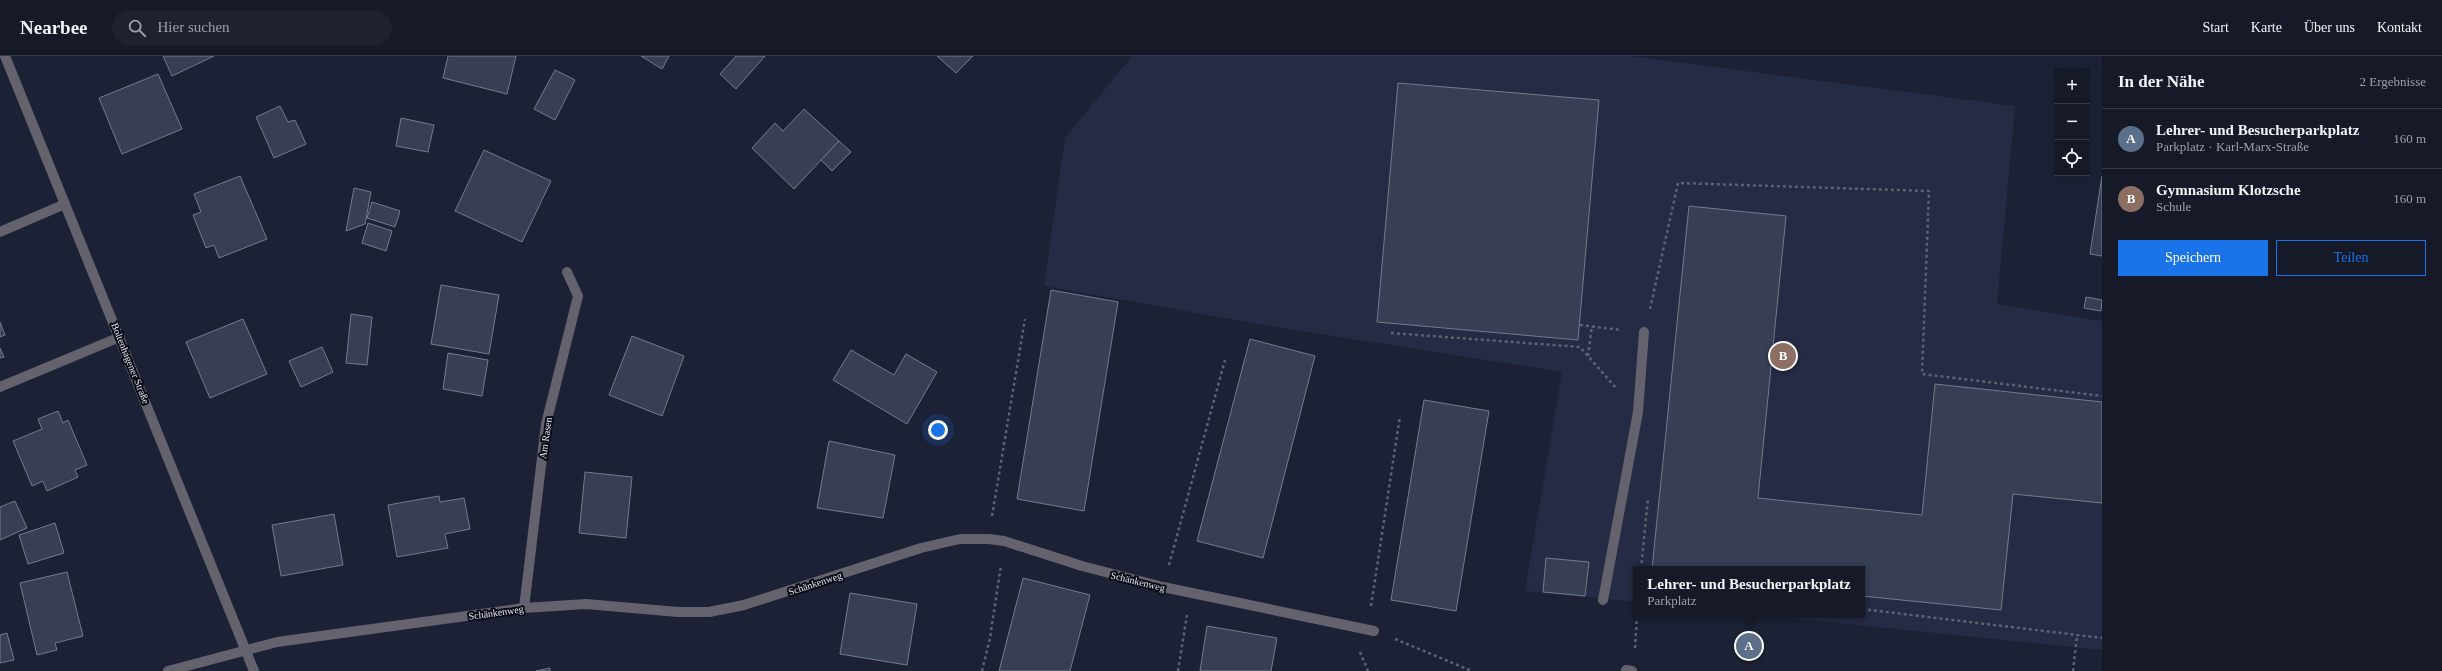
<!DOCTYPE html>
<html lang="de">
<head>
<meta charset="utf-8">
<style>
	body { margin:0; font-family:"Times New Roman",serif; background:#1e2230; color:#f1f3f6 }
	.controls { position:absolute; right:12px; top:12px; display:grid; overflow:hidden; border-radius:0px; box-shadow:0 4px 16px #0002 }
	.controls button { width:36px; height:36px; display:grid; place-items:center; padding:0; border:0; border-bottom:1px solid #343845; background:#151928; color:#f1f3f6; font:20px sans-serif }
	.you { position:absolute; left:938px; top:374px; width:14px; height:14px; margin:-10px; border:3px solid #fff; border-radius:50%; background:#1a73e8; box-shadow:0 0 0 6px #1a73e833 }
	.badge { display:grid; place-items:center; width:26px; height:26px; border-radius:50%; background:#1a73e8; color:#fff; font-size:13px; font-weight:700 }
	.pin { position:absolute; translate:-50% -50%; border:2px solid #fff; box-shadow:0 1px 4px #0006 }
	.popup { position:absolute; left:1633px; top:510px; width:232px; height:52px; box-sizing:border-box; display:grid; place-content:center; border-radius:0px; background:#151928; filter:drop-shadow(0 1px 3px #0005); font-size:13px; white-space:nowrap; color:#9da0a8 }
	.popup b { font-size:15px; color:#f1f3f6 }
	.popup::after { content:''; position:absolute; left:50%; top:100%; margin-left:-8px; border:8px solid transparent; border-top-color:#151928 }
	.list { margin:0; padding:0; list-style:none }
	h2 { display:flex; justify-content:space-between; align-items:center; height:52px; margin:0; padding:0 16px; font-size:17px }
	h2 small { font-size:13px; font-weight:400; color:#9da0a8 }
	.list li { display:grid; grid-template-columns:26px 1fr auto; gap:12px; align-items:center; box-sizing:border-box; height:60px; padding:0 16px; border-top:1px solid #343845 }
	.list b { display:block; font-size:15px; white-space:nowrap }
	.list p { margin:0; font-size:13px; white-space:nowrap; color:#9da0a8 }
	.list em { font-size:13px; font-style:normal; color:#9da0a8 }
	.actions { display:flex; gap:8px; padding:12px 16px }
	.actions a { flex:1; padding:9px 0; border:1px solid #1a73e8; border-radius:0px; text-align:center; font-size:14px; color:#1a73e8 }
	.actions .main { background:#1a73e8; color:#fff }
	.icon { flex:none; width:22px; height:22px; fill:none; stroke:currentColor; stroke-width:2; stroke-linecap:round; stroke-linejoin:round }
	.map { position:relative; flex:none; width:2102px; height:615px; overflow:hidden }
	header { display:flex; align-items:center; gap:24px; box-sizing:border-box; height:56px; padding:0 20px; background:#151928; border-bottom:1px solid #343845 }
	header strong { font-size:19px }
	nav { display:flex; gap:22px; margin-inline-start:auto; font-size:14px }
	.search { width:280px; height:36px; background:#1e2230; display:flex; align-items:center; gap:10px; box-sizing:border-box; padding:0 14px; border-radius:22px; color:#9da0a8; font-size:15px }
	main { display:flex }
	aside { flex:1; background:#151928 }
	.map>svg:first-child { display:block }
	.built { fill:#252b44 }
	.building { fill:#383e53; stroke:#737a92 }
	.lines { fill:none; stroke-linecap:round; stroke-linejoin:round }
	.path { stroke:#5c6173; stroke-width:2.5; stroke-dasharray:3 3; stroke-linecap:butt }
	.service { stroke:#64626d; stroke-width:10 }
	.minor { stroke:#64626d; stroke-width:10 }
	.tertiary { stroke:#64626d; stroke-width:10 }
	.labels { text-anchor:middle; stroke-width:4; stroke-linejoin:round; paint-order:stroke }
	.street-label { font-size:10px; fill:#e5e9f7; stroke:#090b14 }
</style>
</head>
<body>
<header>
<strong>Nearbee</strong>
<div class="search"><svg class="icon" aria-label="search" viewBox="0 0 24 24"><circle cx="10" cy="10" r="6"/><path d="M15 15l6 6"/></svg>Hier suchen</div>
<nav><a>Start</a><a>Karte</a><a>Über uns</a><a>Kontakt</a></nav>
</header>
<main>
<div class="map">
<svg width="2102" height="615" viewBox="0 0 2102 615">
	<rect width="100%" height="100%" fill="#1c2135"/>
	<!-- built -->
	<polygon class="built" points="1132,0 1630,0 2015,50 1997,248 2102,265 2102,594 1759,559 1862,559 1862,513 1636,513 1636,546 1525,535 1562,316 1270,270 1044,230 1065,82"/>
	<!-- building -->
	<g class="building">
		<polygon points="163,0 214,0 172,20"/>
		<polygon points="448,0 516,0 507,38 443,22"/>
		<polygon points="641,0 669,0 662,13"/>
		<polygon points="736,0 765,0 736,33 720,18"/>
		<polygon points="937,0 973,0 956,17"/>
		<polygon points="555,14 575,24 555,64 534,53"/>
		<polygon points="158,18 182,73 122,98 99,42"/>
		<polygon points="1398,27 1599,44 1578,284 1377,266"/>
		<polygon points="280,50 288,66 295,64 306,88 274,102 256,61"/>
		<polygon points="804,53 839,85 794,133 752,92 775,67 783,75"/>
		<polygon points="401,62 434,69 428,96 396,90"/>
		<polygon points="839,85 851,96 832,115 821,104"/>
		<polygon points="484,94 551,125 522,186 455,155"/>
		<polygon points="240,120 267,183 219,202 214,189 206,192 193,159 201,156 194,138"/>
		<polygon points="2102,120 2102,200 2090,198"/>
		<polygon points="354,132 371,136 365,168 346,175"/>
		<polygon points="372,146 400,155 395,171 367,162"/>
		<polygon points="1689,150 1786,160 1758,442 1922,459 1935,328 2102,346 2102,447 2013,438 2001,554 1862,540 1862,513 1652,513"/>
		<polygon points="368,167 392,175 386,195 362,187"/>
		<polygon points="441,229 499,239 489,298 431,288"/>
		<polygon points="1051,234 1118,246 1084,455 1017,443"/>
		<polygon points="2086,241 2102,244 2101,255 2084,252"/>
		<polygon points="351,258 372,261 367,309 346,307"/>
		<polygon points="243,263 267,318 210,342 186,286"/>
		<polygon points="0,266 5,279 0,281"/>
		<polygon points="632,280 684,300 662,360 609,339"/>
		<polygon points="1250,283 1315,300 1263,502 1197,485"/>
		<polygon points="322,291 333,316 301,331 289,305"/>
		<polygon points="0,292 4,301 0,302"/>
		<polygon points="851,294 894,319 906,298 937,316 907,368 833,324"/>
		<polygon points="448,297 488,304 482,340 443,333"/>
		<polygon points="1424,344 1489,355 1456,555 1391,544"/>
		<polygon points="58,355 63,367 68,364 87,409 75,414 78,421 47,435 43,425 32,430 13,385 42,373 38,363"/>
		<polygon points="829,385 895,399 883,462 817,452"/>
		<polygon points="585,416 632,421 626,482 579,477"/>
		<polygon points="439,440 440,446 464,442 470,473 445,478 448,492 397,501 388,449"/>
		<polygon points="15,445 27,472 0,484 0,451"/>
		<polygon points="334,458 343,509 281,520 272,469"/>
		<polygon points="55,467 64,497 28,508 19,479"/>
		<polygon points="1546,502 1589,506 1585,540 1543,536"/>
		<polygon points="67,516 83,580 55,587 57,594 37,599 20,527"/>
		<polygon points="1023,522 1090,539 1070,615 999,615"/>
		<polygon points="850,537 917,548 907,609 840,598"/>
		<polygon points="1207,570 1277,582 1271,615 1200,615"/>
		<polygon points="7,577 14,604 0,607 0,579"/>
		<polygon points="550,612 550,615 536,615"/>
	</g>
	<g class="lines">
		<!-- path -->
		<g class="path">
			<polyline points="1650,253 1678,127 1929,135 1922,318 2102,340"/>
			<polyline points="1580,269 1621,274"/>
			<polyline points="1391,277 1580,291 1616,332"/>
			<polyline points="1588,300 1592,270"/>
			<polyline points="992,460 1025,263"/>
			<polyline points="1169,509 1225,304"/>
			<polyline points="1641,513 1648,442"/>
			<polyline points="1371,550 1400,360"/>
			<polyline points="1862,553 2102,582"/>
			<polyline points="1395,583 1472,615"/>
			<polyline points="1635,592 1637,559"/>
			<polyline points="1360,596 1368,615"/>
			<polyline points="982,615 990,582 1001,509"/>
			<polyline points="1178,615 1187,559"/>
			<polyline points="2073,615 2077,580"/>
		</g>
		<!-- service -->
		<g class="service">
			<polyline points="0,176 65,148"/>
			<polyline points="0,331 120,281"/>
			<polyline points="1603,544 1638,356 1644,276"/>
			<polyline points="524,552 546,368 578,240 567,216"/>
		</g>
		<!-- minor -->
		<g class="minor">
			<polyline points="1626,614 1632,615"/>
			<polyline points="168,615 277,586 524,552 586,548 678,556 709,556 744,549 921,492 960,483 989,483 1004,485 1082,510 1163,531 1374,575"/>
		</g>
		<!-- tertiary -->
		<polyline class="tertiary" points="5,0 254,615"/>
	</g>
	<g class="labels">
		<!-- street labels -->
		<g class="street-label">
			<text transform="translate(131 307) rotate(68)" y="4">Boltenhagener Straße</text>
			<text transform="translate(545 382) rotate(-82)" y="4">Am Rasen</text>
			<text transform="translate(1138 525) rotate(14)" y="4">Schänkenweg</text>
			<text transform="translate(815 527) rotate(-18)" y="4">Schänkenweg</text>
			<text transform="translate(496 556) rotate(-8)" y="4">Schänkenweg</text>
		</g>
	</g>
</svg>
<div class="controls">
<button>+</button>
<button>−</button>
<button><svg class="icon" aria-label="locate" viewBox="0 0 24 24"><circle cx="12" cy="12" r="6"/><path d="M12 2v4M12 18v4M2 12h4M18 12h4"/></svg></button>
</div>
<div class="you"></div>
<div class="pin badge" style="left:1749px;top:590px;background:#5c6f8a">A</div>
<div class="popup"><b>Lehrer- und Besucherparkplatz</b>Parkplatz</div>
<div class="pin badge" style="left:1783px;top:300px;background:#8d6e63">B</div>
</div>
<aside>
<h2>In der Nähe<small>2 Ergebnisse</small></h2>
<ul class="list">
<li><span class="badge" style="background:#5c6f8a">A</span><div><b>Lehrer- und Besucherparkplatz</b><p>Parkplatz · Karl-Marx-Straße</p></div><em>160 m</em></li>
<li><span class="badge" style="background:#8d6e63">B</span><div><b>Gymnasium Klotzsche</b><p>Schule</p></div><em>160 m</em></li>
</ul>
<div class="actions"><a class="main">Speichern</a><a>Teilen</a></div>
</aside>
</main>
</body>
</html>
